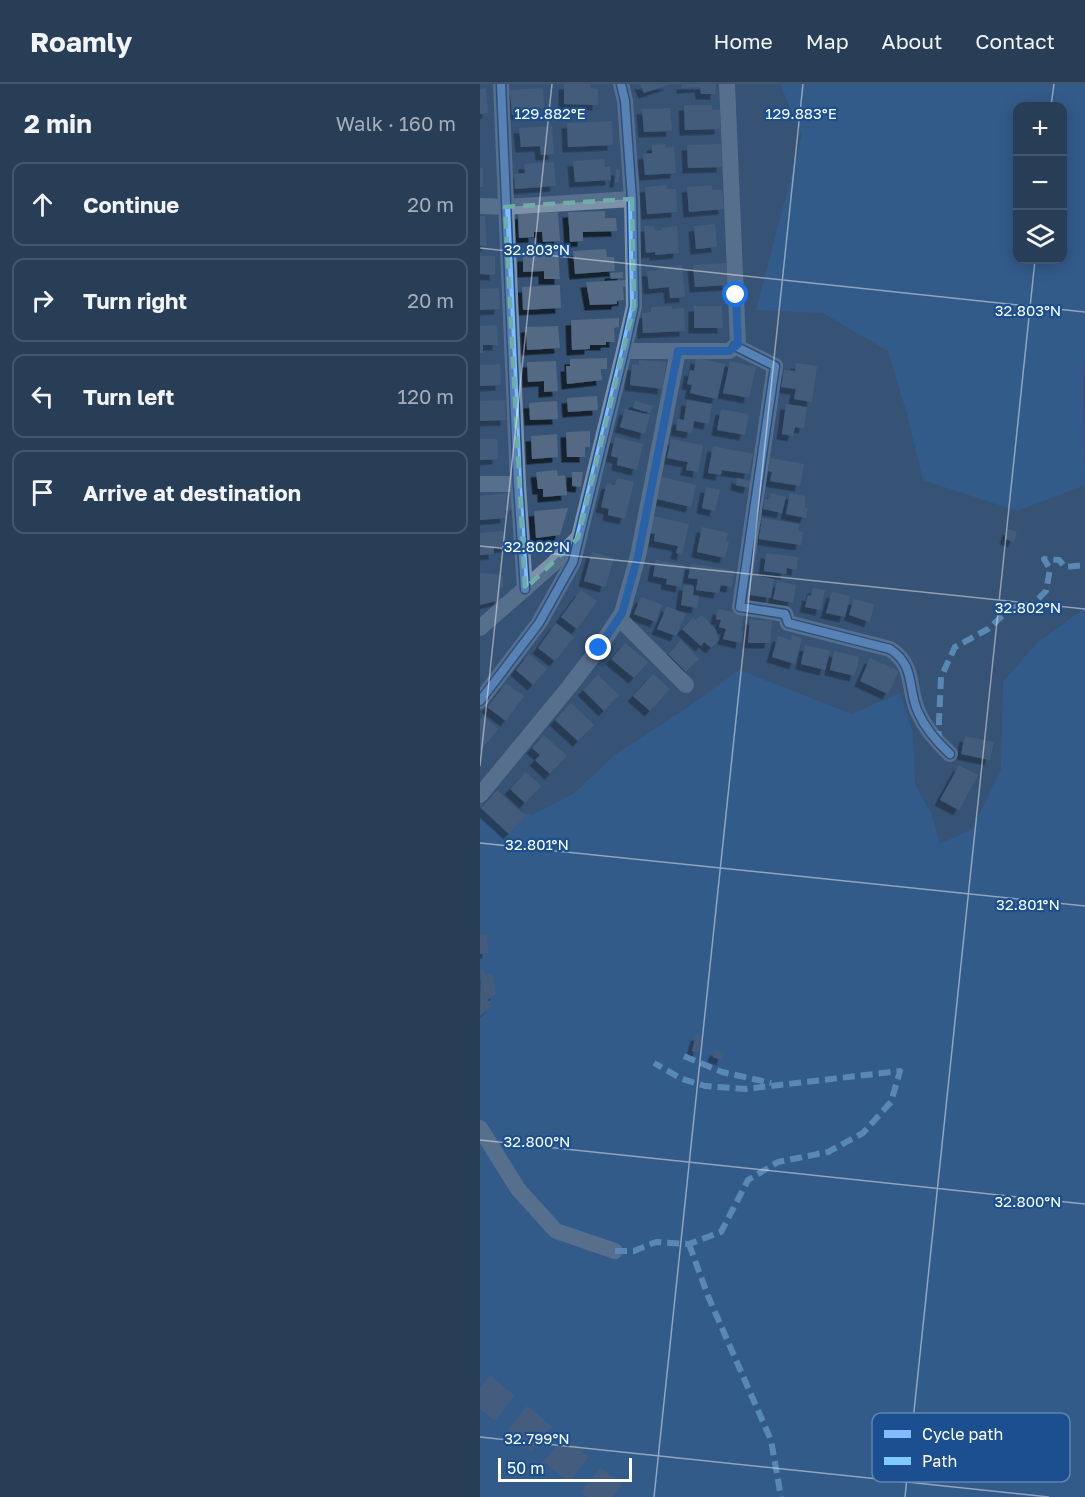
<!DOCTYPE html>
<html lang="en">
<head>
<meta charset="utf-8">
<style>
	body { margin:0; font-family:"Golos Text",sans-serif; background:#344961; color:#f1f3f6 }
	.controls { position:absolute; right:18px; top:18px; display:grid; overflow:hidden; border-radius:12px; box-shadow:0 3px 15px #0003 }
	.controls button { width:54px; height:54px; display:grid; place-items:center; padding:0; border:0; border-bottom:2px solid #44576d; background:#283e57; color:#f1f3f6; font:30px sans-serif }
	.scale { position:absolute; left:18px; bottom:15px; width:134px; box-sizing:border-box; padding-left:6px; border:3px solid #fff; border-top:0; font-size:16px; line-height:21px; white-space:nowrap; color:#fff; -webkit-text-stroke:4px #1b4f8f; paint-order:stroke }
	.stop { position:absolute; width:18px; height:18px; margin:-14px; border:4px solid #1a73e8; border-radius:50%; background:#fff }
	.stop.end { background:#1a73e8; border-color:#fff; box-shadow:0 2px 6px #0008 }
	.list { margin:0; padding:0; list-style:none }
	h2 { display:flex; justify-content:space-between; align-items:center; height:78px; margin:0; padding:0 24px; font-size:26px }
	h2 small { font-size:20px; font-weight:400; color:#a5aeba }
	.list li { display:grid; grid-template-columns:39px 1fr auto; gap:18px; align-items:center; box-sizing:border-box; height:84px; margin:0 12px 12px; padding:0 12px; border:2px solid #44576d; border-radius:12px }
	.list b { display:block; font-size:22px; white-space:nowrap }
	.list em { font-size:20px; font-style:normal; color:#a5aeba }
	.icon { flex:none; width:33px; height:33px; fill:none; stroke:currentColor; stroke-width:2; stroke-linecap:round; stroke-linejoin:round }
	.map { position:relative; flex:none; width:605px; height:1413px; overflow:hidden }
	header { display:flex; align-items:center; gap:36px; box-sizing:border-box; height:84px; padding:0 30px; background:#283e57; border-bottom:2px solid #44576d }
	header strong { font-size:28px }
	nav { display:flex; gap:33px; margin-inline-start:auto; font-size:21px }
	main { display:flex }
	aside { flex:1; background:#283e57 }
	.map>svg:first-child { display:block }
	.green { fill:#2f66a5; fill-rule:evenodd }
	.building { fill:#526984; filter:url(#shadow) }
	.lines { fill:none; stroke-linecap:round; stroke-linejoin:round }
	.motorway-tunnel { stroke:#546c89; stroke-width:32; stroke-dasharray:32 16; stroke-linecap:butt }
	.minor { stroke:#7d92a8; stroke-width:16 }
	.quiet { stroke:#80caff; stroke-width:6; stroke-dasharray:12 6; stroke-linecap:butt }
	.cycleway-casing { stroke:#1b4f8f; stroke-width:11 }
	.cycleway { stroke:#80bcff; stroke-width:8 }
	.route { stroke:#1a73e8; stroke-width:8 }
	.marked { fill:none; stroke:#6fada8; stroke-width:4.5; stroke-dasharray:12 8; stroke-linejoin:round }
	.ticks { fill:none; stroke:#fff; stroke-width:1.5; stroke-opacity:0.45 }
	.key { fill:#1b4f8f; stroke:#5f84b1; stroke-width:1.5 }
	.key-label { font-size:16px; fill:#fff }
	.ticks-label { font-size:15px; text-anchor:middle; fill:#fff; stroke:#1b4f8f; stroke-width:4.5; stroke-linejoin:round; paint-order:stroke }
</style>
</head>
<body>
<header>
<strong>Roamly</strong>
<nav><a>Home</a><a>Map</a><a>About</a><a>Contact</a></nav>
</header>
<main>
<aside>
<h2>2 min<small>Walk · 160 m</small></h2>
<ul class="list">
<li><svg class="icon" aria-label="ahead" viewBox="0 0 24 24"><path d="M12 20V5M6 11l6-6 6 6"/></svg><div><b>Continue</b></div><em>20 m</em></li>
<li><svg class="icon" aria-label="right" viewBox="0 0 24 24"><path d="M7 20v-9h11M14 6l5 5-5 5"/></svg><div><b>Turn right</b></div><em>20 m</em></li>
<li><svg class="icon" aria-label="left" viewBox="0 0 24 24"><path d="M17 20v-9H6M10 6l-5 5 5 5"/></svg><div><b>Turn left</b></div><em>120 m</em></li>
<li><svg class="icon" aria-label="arrive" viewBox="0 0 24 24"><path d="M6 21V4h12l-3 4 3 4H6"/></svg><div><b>Arrive at destination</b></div></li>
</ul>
</aside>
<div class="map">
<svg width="605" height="1413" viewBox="0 0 605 1413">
	<defs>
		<filter id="shadow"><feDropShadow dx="-5.5" dy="5.5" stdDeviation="0" flood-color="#0009"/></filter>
	</defs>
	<rect width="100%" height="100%" fill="#365274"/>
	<!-- green -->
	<g class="green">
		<path d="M300,0H605V270L603,301L605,401L537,427L443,396L425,323L408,267L343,229L276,226L322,51ZM582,22V176H538V22Z"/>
		<polygon points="605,524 605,1413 0,1413 0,719 52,731 93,710 136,670 204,626 259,586 372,630 420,609 433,649 435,701 451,729 460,760 492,745 521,686 523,598 557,559"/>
	</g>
	<!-- building -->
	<g class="building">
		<polygon points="84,0 110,0 110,4 118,5 118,21 84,20"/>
		<polygon points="160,0 191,0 164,9"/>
		<polygon points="202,0 236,0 236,10 221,10 220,3 202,4"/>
		<polygon points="6,4 8,29 0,30 0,5"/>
		<polygon points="63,4 64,24 47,25 47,29 32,31 30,6"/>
		<polygon points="204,21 232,21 232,26 240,26 240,45 205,46"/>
		<polygon points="190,24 192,47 164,48 162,25"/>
		<polygon points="132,37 133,61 88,63 87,39"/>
		<polygon points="72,42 74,70 61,71 60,62 41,63 39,44"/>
		<polygon points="186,60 186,64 194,63 196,89 165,91 163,70 172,69 172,61"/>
		<polygon points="241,60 242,83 208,84 207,61"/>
		<polygon points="124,75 125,83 130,83 131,96 95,98 93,77"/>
		<polygon points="74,78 76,102 35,105 34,90 45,89 44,80"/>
		<polygon points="3,83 3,103 0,103 0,84"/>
		<polygon points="136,86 140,86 139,98 135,98"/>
		<polygon points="186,101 187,105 196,105 197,128 167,130 165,103"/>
		<polygon points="232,101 232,106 242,106 244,125 209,128 207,103"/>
		<polygon points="125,127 125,134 136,134 137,147 103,148 103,157 90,158 88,128"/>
		<polygon points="78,128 80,157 63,158 62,148 54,148 54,153 39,154 38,130"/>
		<polygon points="0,132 5,132 7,162 0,162"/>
		<polygon points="235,140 237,163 216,165 214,142"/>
		<polygon points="164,142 174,142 175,147 182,146 182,144 197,142 199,169 175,171 175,168 166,169"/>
		<polygon points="78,164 80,195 64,195 64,187 43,188 43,172 49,172 49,166"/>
		<polygon points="126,165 127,173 134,173 135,187 95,190 93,167"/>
		<polygon points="0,172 15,172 15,191 0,190"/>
		<polygon points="246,179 248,201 215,203 213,181"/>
		<polygon points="202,181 205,213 190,214 189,203 169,205 167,187 179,186 178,183"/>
		<polygon points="143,188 143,194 131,195 130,189"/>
		<polygon points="146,196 147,202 143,203 144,216 137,217 137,220 110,221 106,198"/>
		<polygon points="80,201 81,224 43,226 42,203"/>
		<polygon points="19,204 20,225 0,226 0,205"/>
		<polygon points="192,222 192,225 204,224 205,247 163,249 162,229 171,228 171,223"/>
		<polygon points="214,222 242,222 243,244 214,244"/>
		<polygon points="139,234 139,243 134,244 135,258 126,258 126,261 110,261 110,265 92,266 91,236"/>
		<polygon points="17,241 18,261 3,261 3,269 0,269 0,242"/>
		<polygon points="78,242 80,264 47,266 46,243"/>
		<polygon points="127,274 127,285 121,285 122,296 87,300 86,282 90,282 90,275"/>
		<polygon points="216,274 245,280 237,315 210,309 212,301 207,300 210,286 214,287"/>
		<polygon points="159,276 186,278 183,305 150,301 152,280 159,281"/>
		<polygon points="76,277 78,307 64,308 64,297 48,298 47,278"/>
		<polygon points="250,277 276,283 269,314 243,309"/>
		<polygon points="316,279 337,282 332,318 314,315 316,305 301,303 304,286 315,287"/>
		<polygon points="20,280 21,301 0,302 0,281"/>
		<polygon points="117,312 118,326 88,328 87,314"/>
		<polygon points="25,316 26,336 0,337 0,317"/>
		<polygon points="207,316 232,320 229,340 214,337 212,349 196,346 198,335 204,336"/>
		<polygon points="77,317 78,335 50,336 49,319"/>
		<polygon points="155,317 173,322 170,329 153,324"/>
		<polygon points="306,320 327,323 324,344 315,343 313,352 302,350"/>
		<polygon points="145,325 170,331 165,350 140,343"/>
		<polygon points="241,325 269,330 265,351 237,346"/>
		<polygon points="110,347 110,363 105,363 105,373 87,373 86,348"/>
		<polygon points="77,350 78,373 52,375 51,352"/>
		<polygon points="135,353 163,360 157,386 137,381 138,374 131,372"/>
		<polygon points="0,355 17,355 18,375 0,376"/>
		<polygon points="191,355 223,361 218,388 206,386 208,378 187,374"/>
		<polygon points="233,362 273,370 269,390 242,386 241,391 228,389"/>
		<polygon points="290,374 324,380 320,402 290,397 292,388 288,387"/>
		<polygon points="77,386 78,392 85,391 87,411 63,413 63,405 58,405 56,388"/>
		<polygon points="92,388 103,388 101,403 92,402"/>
		<polygon points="182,393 216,401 211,423 177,415"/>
		<polygon points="137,394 154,398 145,435 128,431 129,425 121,423 127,399 135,401"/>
		<polygon points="257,394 271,397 269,404 256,401"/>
		<polygon points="226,403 240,406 235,427 222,424"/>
		<polygon points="31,409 32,426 25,427 26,434 0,436 0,412"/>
		<polygon points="291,409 306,413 302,429 283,425 285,415 290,415"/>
		<polygon points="310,409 325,412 325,424 328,424 326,434 306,430"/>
		<polygon points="88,424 80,451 56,454 54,427"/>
		<polygon points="173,432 209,440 202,471 196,469 198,462 174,457 175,450 170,449"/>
		<polygon points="282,434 319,440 318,447 323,448 321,461 279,455"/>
		<polygon points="222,443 248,449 246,457 249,458 245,474 217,468"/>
		<polygon points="528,445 537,448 534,458 525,455"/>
		<polygon points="25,447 27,463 14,464 14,470 0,471 0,449"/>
		<polygon points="112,468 134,474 125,503 104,497"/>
		<polygon points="286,469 318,473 317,486 307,484 306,490 284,487"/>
		<polygon points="176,476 205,481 201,503 186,500 187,495 173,492"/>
		<polygon points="211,480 254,486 252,503 241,501 239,509 216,506 218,495 208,494"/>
		<polygon points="0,489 23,491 23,503 20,504 20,516 0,521"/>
		<polygon points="273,491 294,495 291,514 270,511"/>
		<polygon points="297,497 316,501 313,519 293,515"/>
		<polygon points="204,501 214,502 213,511 219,512 217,524 201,521"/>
		<polygon points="333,504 345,506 341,526 325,523 328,511 331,512"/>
		<polygon points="101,506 117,517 97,545 81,533"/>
		<polygon points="352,508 370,512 365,533 346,529"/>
		<polygon points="161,513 182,521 176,538 154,530"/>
		<polygon points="374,515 394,520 390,538 369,531"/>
		<polygon points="187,522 206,530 196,552 177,545"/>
		<polygon points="238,525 264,530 261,547 263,547 261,559 243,555 246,545 239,543 241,536 236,535"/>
		<polygon points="222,531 236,546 239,556 231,564 224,558 221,562 202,545 213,534 216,536"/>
		<polygon points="270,535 292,537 290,559 268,559"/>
		<polygon points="76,539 94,553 75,577 58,564"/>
		<polygon points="312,551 322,554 315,580 292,573 298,552 311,556"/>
		<polygon points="201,556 219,575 206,588 188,570"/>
		<polygon points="145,559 168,578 154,594 131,575"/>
		<polygon points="325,561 350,567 345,586 321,580"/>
		<polygon points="354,567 379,573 375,592 350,586"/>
		<polygon points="49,570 67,585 53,601 36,586"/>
		<polygon points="390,574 419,587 408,610 380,597"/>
		<polygon points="173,590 190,605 170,627 153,612"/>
		<polygon points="118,591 139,611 124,627 103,606"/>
		<polygon points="26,599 44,612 26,637 7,623"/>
		<polygon points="91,619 114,641 98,657 75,636"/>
		<polygon points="3,632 18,645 0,667 0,636"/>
		<polygon points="64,651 87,672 70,690 55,676 60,671 52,664"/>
		<polygon points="485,652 514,658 510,676 481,670"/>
		<polygon points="479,681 498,691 479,726 460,716"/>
		<polygon points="46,688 61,702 45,719 30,705"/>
		<polygon points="17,706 45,732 29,750 1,724"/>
		<polygon points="0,850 7,850 8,869 0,870"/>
		<polygon points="1,885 6,891 12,890 16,910 7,916 12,922 0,932"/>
		<polygon points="216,951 222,952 218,968 212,967"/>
		<polygon points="235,966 244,969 242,976 233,973"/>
	</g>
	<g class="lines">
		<!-- motorway-tunnel -->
		<polyline class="motorway-tunnel" points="0,1304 132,1413"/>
		<!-- minor -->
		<g class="minor">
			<polyline points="21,0 38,400 45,505"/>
			<polyline points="0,122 25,123 152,115"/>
			<path d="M255,262L295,282L260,523L305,530L308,539L410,565C436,582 427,604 438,628C445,644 457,658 470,670"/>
			<polyline points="144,267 249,267 258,260 247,0"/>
			<polyline points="0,400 38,400"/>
			<polyline points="139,534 206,601"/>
			<polyline points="0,544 73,480 97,455"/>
			<polyline points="0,617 59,539 93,478 144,267 154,222 152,115 145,17 141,0"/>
			<polyline points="0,711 89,603 119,564 142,529 158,472 198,267"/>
			<polyline points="0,1044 38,1105 76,1147 135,1167"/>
		</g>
		<!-- quiet -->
		<g class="quiet">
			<polyline points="458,659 461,593 475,563 508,545 531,524 553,520 566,507 570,485 564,475 579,476 585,483 605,481"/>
			<polyline points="204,972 242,988 291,999"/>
			<polyline points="209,1160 228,1212 291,1356 301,1413"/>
			<polyline points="135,1167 154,1167 176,1158 209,1160 241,1148 268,1096 298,1078 348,1068 383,1049 411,1018 420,987 265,1005 225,1002 202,995 174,979"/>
		</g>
		<defs>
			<g id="cycleway">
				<polyline points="21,0 38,400 45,505"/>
				<path d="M255,262L295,282L260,523L305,530L308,539L410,565C436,582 427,604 438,628C445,644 457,658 470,670"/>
				<polyline points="0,617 59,539 93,478 144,267 154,222 152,115 145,17 141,0"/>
			</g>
		</defs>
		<!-- cycleway casing -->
		<use href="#cycleway" class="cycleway-casing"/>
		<!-- cycleway -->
		<use href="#cycleway" class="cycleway"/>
	</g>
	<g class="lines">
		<!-- route -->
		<polyline class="route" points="119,564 142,529 158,472 198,267 249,267 258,260 256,211"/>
	</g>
	<!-- marked area -->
	<path d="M0 0H605V1413H0ZM152,115L154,222L98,454L45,505L25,123Z" fill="#365274" fill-opacity=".55" fill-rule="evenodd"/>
	<path class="marked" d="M152,115L154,222L98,454L45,505L25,123Z"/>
	<!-- ticks -->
	<path class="ticks" d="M571,22L574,0M0,164L605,228M0,462L605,525M0,682L72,0M0,759L605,822M0,1056L605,1120M0,1353L569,1413M174,1413L323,0M425,1413L555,176"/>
	<!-- legend -->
	<rect x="392" y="1329" width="198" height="69" rx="9" class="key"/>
	<rect x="404" y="1346" width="27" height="8" fill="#80bcff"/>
	<rect x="404" y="1373" width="27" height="8" fill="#80caff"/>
	<g class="key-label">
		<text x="442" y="1356">Cycle path</text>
		<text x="442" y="1383">Path</text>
	</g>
	<g class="ticks-label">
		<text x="70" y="35">129.882°E</text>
		<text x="321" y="35">129.883°E</text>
		<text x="57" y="171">32.803°N</text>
		<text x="548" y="232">32.803°N</text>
		<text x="57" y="468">32.802°N</text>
		<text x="548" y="529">32.802°N</text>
		<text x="57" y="766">32.801°N</text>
		<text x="548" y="826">32.801°N</text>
		<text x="57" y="1063">32.800°N</text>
		<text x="548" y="1123">32.800°N</text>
		<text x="57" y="1360">32.799°N</text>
	</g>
</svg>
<div class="controls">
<button>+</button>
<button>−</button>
<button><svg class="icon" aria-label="layers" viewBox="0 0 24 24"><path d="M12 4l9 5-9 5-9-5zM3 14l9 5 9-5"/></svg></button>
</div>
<div class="scale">50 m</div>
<div class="stop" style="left:256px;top:211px"></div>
<div class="stop end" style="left:119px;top:564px"></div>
</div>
</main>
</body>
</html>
